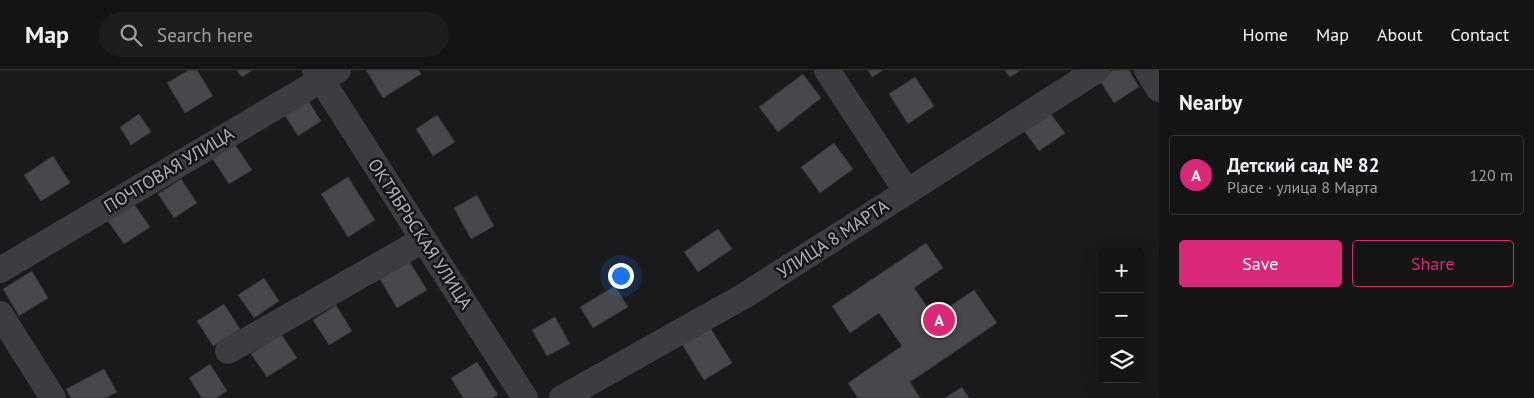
<!DOCTYPE html>
<html lang="en">
<head>
<meta charset="utf-8">
<style>
	body { margin:0; font-family:"PT Sans",sans-serif; background:#1d1d1e; color:#f1f3f6 }
	.controls { position:absolute; right:15px; bottom:15px; display:grid; overflow:hidden; border-radius:5px; box-shadow:0 5px 20px #0002 }
	.controls button { width:45px; height:45px; display:grid; place-items:center; padding:0; border:0; border-bottom:1px solid #333334; background:#141415; color:#f1f3f6; font:25px sans-serif }
	.you { position:absolute; left:620px; top:205px; width:18px; height:18px; margin:-12px; border:4px solid #fff; border-radius:50%; background:#1a73e8; box-shadow:0 0 0 8px #1a73e833 }
	.badge { display:grid; place-items:center; width:32px; height:32px; border-radius:50%; background:#db2777; color:#fff; font-size:16px; font-weight:700 }
	.pin { position:absolute; translate:-50% -50%; border:2px solid #fff; box-shadow:0 1px 5px #0006 }
	.list { margin:0; padding:0; list-style:none }
	h2 { display:flex; justify-content:space-between; align-items:center; height:65px; margin:0; padding:0 20px; font-size:21px }
	h2 small { font-size:16px; font-weight:400; color:#9d9ea0 }
	.list li { display:grid; grid-template-columns:32px 1fr auto; gap:15px; align-items:center; box-sizing:border-box; height:80px; margin:0 10px 10px; padding:0 10px; border:1px solid #333334; border-radius:5px }
	.list b { display:block; font-size:19px; white-space:nowrap }
	.list p { margin:0; font-size:16px; white-space:nowrap; color:#9d9ea0 }
	.list em { font-size:16px; font-style:normal; color:#9d9ea0 }
	.actions { display:flex; gap:10px; padding:15px 20px }
	.actions a { flex:1; padding:11px 0; border:1px solid #db2777; border-radius:5px; text-align:center; font-size:18px; color:#db2777 }
	.actions .main { background:#db2777; color:#fff }
	.icon { flex:none; width:28px; height:28px; fill:none; stroke:currentColor; stroke-width:2; stroke-linecap:round; stroke-linejoin:round }
	.map { position:relative; flex:none; width:1159px; height:328px; overflow:hidden }
	header { display:flex; align-items:center; gap:30px; box-sizing:border-box; height:70px; padding:0 25px; background:#141415; border-bottom:1px solid #333334 }
	header strong { font-size:24px }
	nav { display:flex; gap:28px; margin-inline-start:auto; font-size:18px }
	.search { width:350px; height:45px; background:#1d1d1e; display:flex; align-items:center; gap:12px; box-sizing:border-box; padding:0 18px; border-radius:28px; color:#9d9ea0; font-size:19px }
	main { display:flex }
	aside { flex:1; background:#141415 }
	.map>svg:first-child { display:block }
	.building { fill:#47484c; stroke:#353538 }
	.lines { fill:none; stroke-linecap:round; stroke-linejoin:round }
	.minor { stroke:#3c3d41; stroke-width:26 }
	.labels { text-anchor:middle; stroke-width:5; stroke-linejoin:round; paint-order:stroke }
	.street-label { font-size:18px; fill:#aeb2bb; stroke:#151517 }
</style>
</head>
<body>
<header>
<strong>Map</strong>
<div class="search"><svg class="icon" aria-label="search" viewBox="0 0 24 24"><circle cx="10" cy="10" r="6"/><path d="M15 15l6 6"/></svg>Search here</div>
<nav><a>Home</a><a>Map</a><a>About</a><a>Contact</a></nav>
</header>
<main>
<div class="map">
<svg width="1159" height="328" viewBox="0 0 1159 328">
	<rect width="100%" height="100%" fill="#1a1a1c"/>
	<!-- building -->
	<g class="building">
		<polygon points="189,0 197,0 213,26 185,43 167,13"/>
		<polygon points="237,0 253,0 242,7"/>
		<polygon points="366,0 419,0 421,4 383,28"/>
		<polygon points="868,0 883,0 872,7"/>
		<polygon points="1005,0 1021,0 1010,7"/>
		<polygon points="1113,0 1129,0 1139,17 1114,33 1099,9"/>
		<polygon points="803,4 821,28 778,62 759,37"/>
		<polygon points="915,7 934,36 908,54 889,24"/>
		<polygon points="304,24 321,51 298,66 281,39"/>
		<polygon points="1050,43 1065,63 1039,81 1024,61"/>
		<polygon points="139,44 151,62 131,75 120,57"/>
		<polygon points="437,45 455,72 433,86 416,59"/>
		<polygon points="234,73 252,100 229,114 212,88"/>
		<polygon points="834,73 853,99 820,123 801,97"/>
		<polygon points="53,86 70,113 41,131 24,105"/>
		<polygon points="348,107 375,150 348,167 321,124"/>
		<polygon points="181,109 197,133 174,148 158,124"/>
		<polygon points="477,125 494,156 471,169 454,138"/>
		<polygon points="134,134 150,157 124,174 108,151"/>
		<polygon points="718,159 732,179 698,202 684,182"/>
		<polygon points="926,173 943,198 914,218 934,247 974,220 997,253 910,312 920,328 858,328 848,313 902,276 879,243 850,263 832,236"/>
		<polygon points="409,191 427,220 397,238 380,209"/>
		<polygon points="32,201 48,228 19,246 3,219"/>
		<polygon points="264,208 279,231 254,248 238,225"/>
		<polygon points="615,216 628,237 593,258 580,237"/>
		<polygon points="224,234 240,259 213,276 197,251"/>
		<polygon points="336,235 352,261 329,275 313,250"/>
		<polygon points="555,247 570,274 547,286 532,260"/>
		<polygon points="708,254 732,293 704,310 680,271"/>
		<polygon points="281,264 297,288 267,307 251,284"/>
		<polygon points="477,292 498,325 492,328 463,328 451,308"/>
		<polygon points="210,294 227,321 216,328 202,328 189,308"/>
		<polygon points="104,299 117,322 105,328 71,328 66,319"/>
		<polygon points="962,317 969,328 945,328"/>
	</g>
	<g class="lines">
		<!-- minor -->
		<g class="minor">
			<polyline points="315,0 525,328"/>
			<polyline points="827,0 907,122"/>
			<polyline points="1147,0 1159,19"/>
			<polyline points="0,200 338,0"/>
			<polyline points="0,244 53,328"/>
			<polyline points="228,281 423,170"/>
			<polyline points="562,328 744,226 1097,0"/>
		</g>
	</g>
	<g class="labels">
		<!-- street labels -->
		<g class="street-label">
			<text transform="translate(169 100) rotate(-31)" y="6">ПОЧТОВАЯ УЛИЦА</text>
			<text transform="translate(420 164) rotate(57)" y="6">ОКТЯБРЬСКАЯ УЛИЦА</text>
			<text transform="translate(833 169) rotate(-33)" y="6">УЛИЦА 8 МАРТА</text>
		</g>
	</g>
</svg>
<div class="controls">
<button>+</button>
<button>−</button>
<button><svg class="icon" aria-label="layers" viewBox="0 0 24 24"><path d="M12 4l9 5-9 5-9-5zM3 14l9 5 9-5"/></svg></button>
</div>
<div class="you"></div>
<div class="pin badge" style="left:939px;top:250px">A</div>
</div>
<aside>
<h2>Nearby<small></small></h2>
<ul class="list">
<li><span class="badge">A</span><div><b>Детский сад № 82</b><p>Place · улица 8 Марта</p></div><em>120 m</em></li>
</ul>
<div class="actions"><a class="main">Save</a><a>Share</a></div>
</aside>
</main>
</body>
</html>
